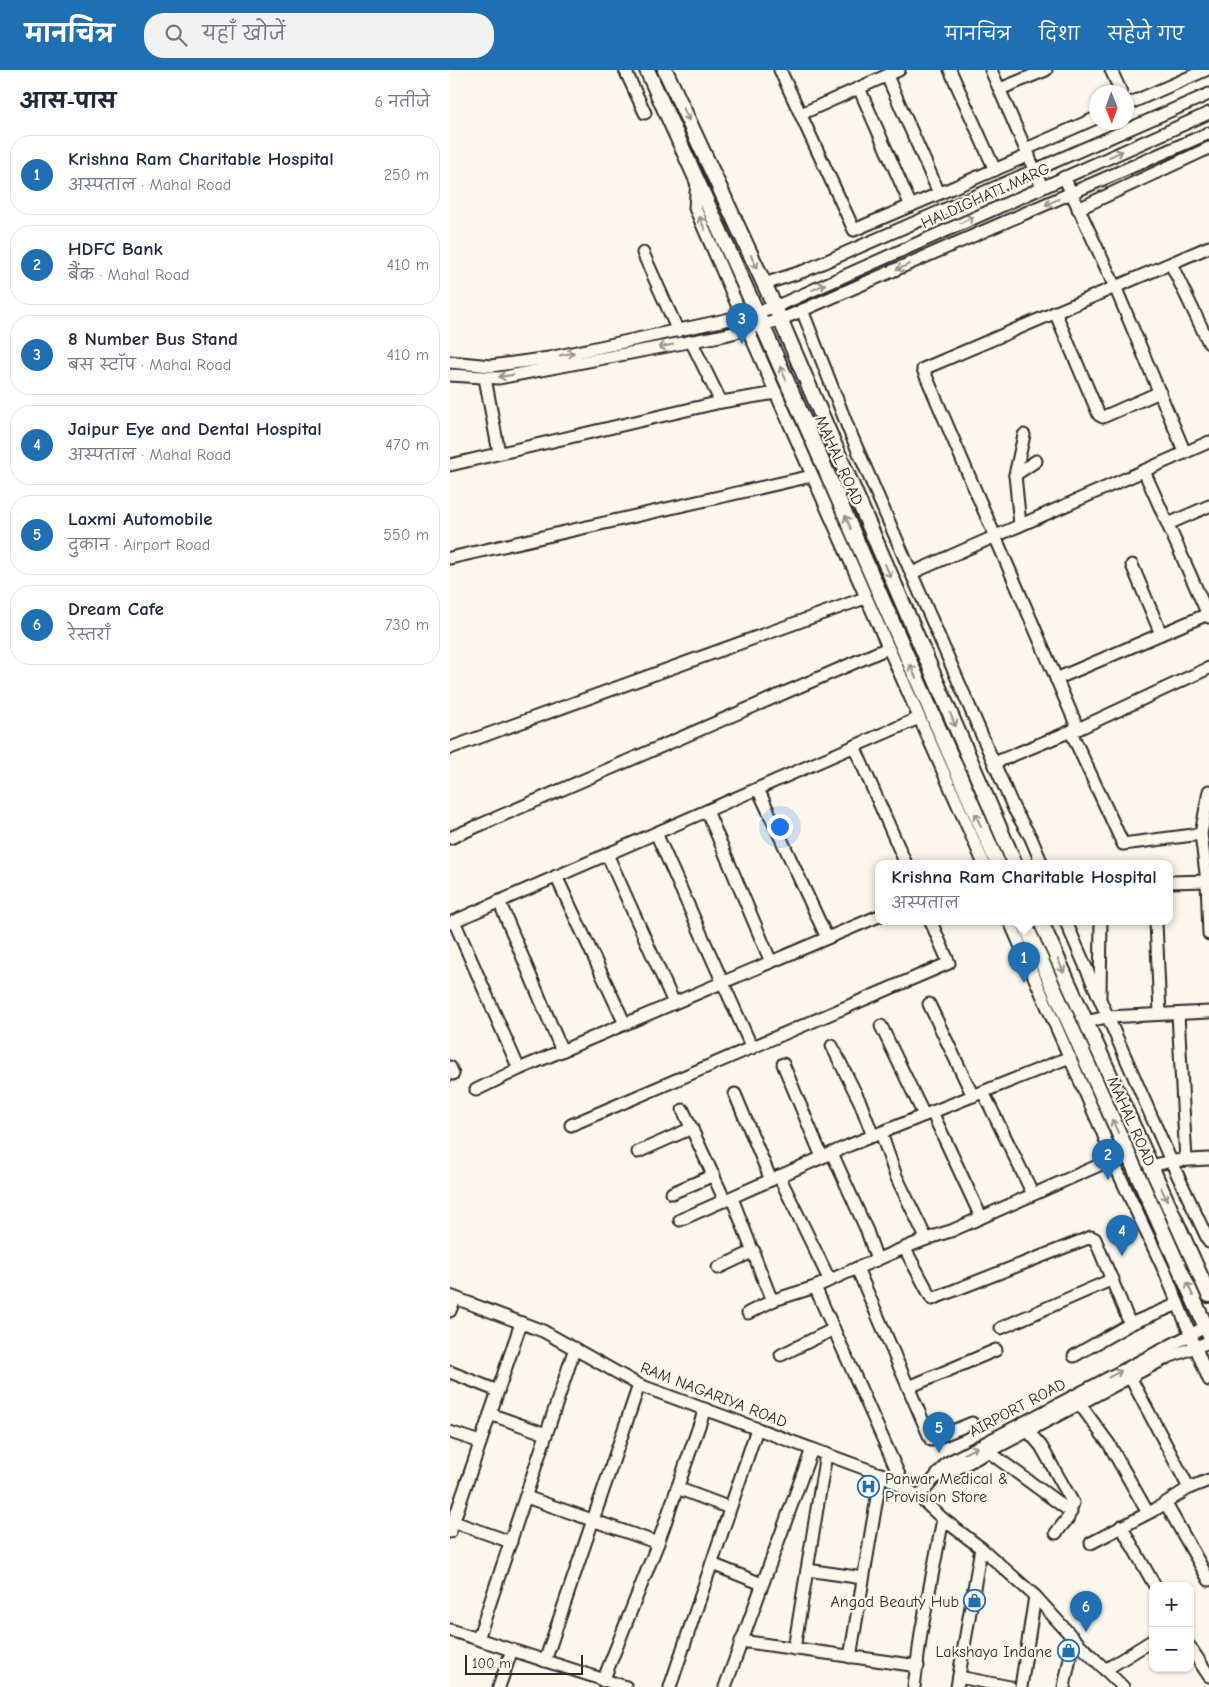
<!DOCTYPE html>
<html lang="hi">
<head>
<meta charset="utf-8">
<style>
	body { margin:0; font-family:"Comic Neue","Playpen Sans Deva",sans-serif; background:#f2f2f3; color:#1f2937 }
	.controls { position:absolute; right:15px; bottom:15px; display:grid; overflow:hidden; border-radius:10px; box-shadow:0 1px 4px #0004 }
	.controls button { width:45px; height:45px; display:grid; place-items:center; padding:0; border:0; border-bottom:1px solid #e0e1e3; background:#fff; color:#1f2937; font:25px sans-serif }
	.compass { position:absolute; left:639px; top:15px; width:45px; height:45px; border-radius:50%; background:#fff; box-shadow:0 1px 4px #0004; rotate:179deg }
	.scale { position:absolute; left:15px; bottom:12px; width:118px; box-sizing:border-box; padding-left:5px; border:2px solid #2b2b2b; border-top:0; font-size:14px; line-height:18px; white-space:nowrap; color:#2b2b2b; -webkit-text-stroke:4px #fbf7ec; paint-order:stroke }
	.you { position:absolute; left:329px; top:756px; width:18px; height:18px; margin:-12px; border:4px solid #fff; border-radius:50%; background:#1a73e8; box-shadow:0 0 0 8px #1a73e833 }
	.badge { display:grid; place-items:center; width:32px; height:32px; border-radius:50%; background:#1f6fb2; color:#fff; font-size:16px; font-weight:700 }
	.pin { position:absolute; translate:-50% -41px; filter:drop-shadow(0 1px 2px #0008) }
	.pin::after { content:''; position:absolute; top:26px; width:18px; height:15px; background:inherit; clip-path:polygon(0 0,100% 0,50% 100%) }
	.popup { position:absolute; left:425px; top:790px; width:298px; height:65px; box-sizing:border-box; display:grid; place-content:center; border-radius:10px; background:#fff; filter:drop-shadow(0 1px 4px #0005); font-size:16px; white-space:nowrap; color:#747a83 }
	.popup b { font-size:19px; color:#1f2937 }
	.popup::after { content:''; position:absolute; left:50%; top:100%; margin-left:-10px; border:10px solid transparent; border-top-color:#fff }
	.list { margin:0; padding:0; list-style:none }
	h2 { display:flex; justify-content:space-between; align-items:center; height:65px; margin:0; padding:0 20px; font-size:21px }
	h2 small { font-size:16px; font-weight:400; color:#747a83 }
	.list li { display:grid; grid-template-columns:32px 1fr auto; gap:15px; align-items:center; box-sizing:border-box; height:80px; margin:0 10px 10px; padding:0 10px; border:1px solid #e0e1e3; border-radius:20px }
	.list b { display:block; font-size:19px; white-space:nowrap }
	.list p { margin:0; font-size:16px; white-space:nowrap; color:#747a83 }
	.list em { font-size:16px; font-style:normal; color:#747a83 }
	.icon { flex:none; width:28px; height:28px; fill:none; stroke:currentColor; stroke-width:2; stroke-linecap:round; stroke-linejoin:round }
	.map { position:relative; flex:none; width:759px; height:1617px; overflow:hidden }
	header { display:flex; align-items:center; gap:30px; box-sizing:border-box; height:70px; padding:0 25px; background:#1f6fb2; color:#fff }
	header strong { font-size:24px }
	nav { display:flex; gap:28px; margin-inline-start:auto; font-size:18px }
	.search { width:350px; height:45px; background:#f2f2f3; display:flex; align-items:center; gap:12px; box-sizing:border-box; padding:0 18px; border-radius:20px; color:#747a83; font-size:19px }
	main { display:flex }
	aside { flex:1; background:#fff }
	.map>svg:first-child { display:block }
	.lines { fill:none; stroke-linecap:round; stroke-linejoin:round }
	.minor-casing { stroke:#2b2b2b; stroke-width:15 }
	.major-casing { stroke:#2b2b2b; stroke-width:18 }
	.minor { stroke:#fbf7ec; stroke-width:11 }
	.major { stroke:#fbf7ec; stroke-width:14 }
	.oneway { stroke:#93918c }
	.labels { text-anchor:middle; stroke-width:4.5; stroke-linejoin:round; paint-order:stroke }
	.street-label { font-size:16px; fill:#2b2b2b; stroke:#fbf7ec }
	.poi-label { font-size:16px; fill:#2b2b2b; stroke:#fbf7ec; text-anchor:end }
</style>
</head>
<body>
<header>
<strong>मानचित्र</strong>
<div class="search"><svg class="icon" aria-label="search" viewBox="0 0 24 24"><circle cx="10" cy="10" r="6"/><path d="M15 15l6 6"/></svg>यहाँ खोजें</div>
<nav><a>मानचित्र</a><a>दिशा</a><a>सहेजे गए</a></nav>
</header>
<main>
<aside>
<h2>आस-पास<small>6 नतीजे</small></h2>
<ul class="list">
<li><span class="badge">1</span><div><b>Krishna Ram Charitable Hospital</b><p>अस्पताल · Mahal Road</p></div><em>250 m</em></li>
<li><span class="badge">2</span><div><b>HDFC Bank</b><p>बैंक · Mahal Road</p></div><em>410 m</em></li>
<li><span class="badge">3</span><div><b>8 Number Bus Stand</b><p>बस स्टॉप · Mahal Road</p></div><em>410 m</em></li>
<li><span class="badge">4</span><div><b>Jaipur Eye and Dental Hospital</b><p>अस्पताल · Mahal Road</p></div><em>470 m</em></li>
<li><span class="badge">5</span><div><b>Laxmi Automobile</b><p>दुकान · Airport Road</p></div><em>550 m</em></li>
<li><span class="badge">6</span><div><b>Dream Cafe</b><p>रेस्तराँ</p></div><em>730 m</em></li>
</ul>
</aside>
<div class="map">
<svg width="759" height="1617" viewBox="0 0 759 1617">
	<rect width="100%" height="100%" fill="#fbf7ec"/>
	<filter id="ink" filterUnits="userSpaceOnUse"><feTurbulence type="fractalNoise" baseFrequency=".02" numOctaves="2"/><feDisplacementMap in="SourceGraphic" scale="10" xChannelSelector="R" yChannelSelector="G"/><feConvolveMatrix kernelMatrix="1 2 1 2 8 2 1 2 1" color-interpolation-filters="sRGB"/></filter>
	<g filter="url(#ink)">
		<g class="lines">
			<defs>
				<g id="minor">
					<polyline points="175,0 195,43"/>
					<polyline points="330,0 404,160 579,85"/>
					<polyline points="500,0 545,100"/>
					<polyline points="541,0 592,117"/>
					<polyline points="661,0 671,22"/>
					<polyline points="437,6 489,123"/>
					<polyline points="409,18 461,136"/>
					<polyline points="550,19 596,0"/>
					<polyline points="676,35 756,0"/>
					<polyline points="351,44 449,0"/>
					<polyline points="576,79 646,48"/>
					<polyline points="614,107 666,219 735,383"/>
					<polyline points="247,110 245,138 292,246"/>
					<polyline points="628,139 759,78"/>
					<polyline points="759,177 473,299 628,659 759,598"/>
					<polyline points="193,183 228,261"/>
					<polyline points="721,194 759,273"/>
					<polyline points="314,214 354,201 759,24"/>
					<polyline points="352,240 399,360 564,739 581,768 592,794"/>
					<polyline points="605,242 649,345 653,347 710,322"/>
					<polyline points="298,260 534,794"/>
					<polyline points="0,292 41,296 99,288 280,249 325,237 759,43"/>
					<polyline points="0,305 49,308 275,265 330,250 759,63"/>
					<polyline points="35,308 49,383"/>
					<polyline points="271,332 326,323"/>
					<polyline points="0,395 271,332 241,271"/>
					<polyline points="694,401 759,547"/>
					<polyline points="565,405 586,391"/>
					<polyline points="718,454 759,436"/>
					<polyline points="570,455 565,405 574,365"/>
					<polyline points="0,488 362,406"/>
					<polyline points="682,495 711,564"/>
					<polyline points="462,503 759,372"/>
					<polyline points="606,609 758,544"/>
					<polyline points="621,662 673,774 751,764 759,721"/>
					<polyline points="404,676 456,794"/>
					<polyline points="0,678 415,528"/>
					<polyline points="544,693 626,659"/>
					<polyline points="308,719 377,868"/>
					<polyline points="257,741 321,892"/>
					<polyline points="206,763 302,978"/>
					<polyline points="751,764 757,811 759,864"/>
					<polyline points="0,768 438,578"/>
					<polyline points="157,784 224,933"/>
					<polyline points="106,806 175,954"/>
					<polyline points="719,812 759,811"/>
					<polyline points="49,831 112,981"/>
					<polyline points="4,851 69,999"/>
					<polyline points="560,852 652,1061 668,1102 715,1202 759,1310"/>
					<polyline points="616,852 721,1091 759,1172"/>
					<polyline points="706,852 710,944"/>
					<polyline points="0,853 469,648"/>
					<polyline points="650,926 651,852"/>
					<polyline points="479,934 523,1026"/>
					<polyline points="728,944 736,1090"/>
					<polyline points="635,952 657,947 759,942"/>
					<polyline points="431,956 474,1045"/>
					<polyline points="382,976 410,1032 423,1066"/>
					<polyline points="333,994 372,1087"/>
					<polyline points="0,997 3,1004"/>
					<polyline points="26,1020 69,999 429,846"/>
					<polyline points="533,1022 583,1124"/>
					<polyline points="285,1024 321,1110"/>
					<polyline points="233,1040 275,1131"/>
					<polyline points="482,1042 531,1147"/>
					<polyline points="121,1055 499,893 481,852"/>
					<polyline points="431,1063 446,1106 476,1168"/>
					<polyline points="188,1082 242,1058"/>
					<polyline points="382,1083 417,1161 427,1190"/>
					<polyline points="701,1096 721,1091 759,1089"/>
					<polyline points="329,1106 379,1209"/>
					<polyline points="222,1123 264,1105"/>
					<polyline points="282,1128 320,1226 324,1230 365,1217 407,1198"/>
					<polyline points="230,1150 400,1075 620,987"/>
					<polyline points="455,1179 482,1229 641,1167 645,1169 680,1254"/>
					<polyline points="268,1198 304,1181"/>
					<polyline points="365,1217 454,1416"/>
					<polyline points="0,1226 93,1261 189,1315 435,1406 469,1427 497,1393 759,1255"/>
					<polyline points="0,1241 5,1228"/>
					<polyline points="298,1243 324,1230"/>
					<polyline points="551,1258 663,1209"/>
					<polyline points="331,1285 384,1259"/>
					<polyline points="624,1286 680,1254 728,1234"/>
					<polyline points="0,1302 48,1321"/>
					<polyline points="680,1307 739,1418"/>
					<polyline points="459,1317 546,1280"/>
					<polyline points="629,1333 659,1374 698,1443"/>
					<polyline points="40,1344 96,1364"/>
					<path d="M522,1353L481,1370L407,1198C439,1185 469,1170 501,1161L663,1089"/>
					<polyline points="577,1360 591,1376 623,1433 618,1448 606,1463"/>
					<polyline points="0,1362 30,1372"/>
					<polyline points="539,1382 621,1442"/>
					<polyline points="486,1407 506,1399 718,1287 759,1272"/>
					<polyline points="227,1418 280,1438"/>
					<polyline points="76,1427 208,1473"/>
					<polyline points="469,1427 493,1449 531,1478 585,1526 624,1569 673,1617"/>
					<polyline points="716,1434 759,1510"/>
					<polyline points="4,1452 61,1472"/>
					<polyline points="671,1456 705,1516"/>
					<polyline points="0,1462 71,1253"/>
					<polyline points="641,1473 706,1439 739,1418 759,1410"/>
					<polyline points="262,1494 312,1514"/>
					<polyline points="357,1500 413,1508"/>
					<polyline points="0,1560 176,1617"/>
					<polyline points="28,1569 125,1278"/>
					<polyline points="291,1571 468,1596"/>
					<polyline points="740,1577 759,1606"/>
					<polyline points="344,1579 376,1384"/>
					<polyline points="400,1587 431,1404"/>
					<polyline points="95,1591 189,1315"/>
					<polyline points="655,1600 703,1570"/>
					<polyline points="509,1607 560,1617"/>
					<polyline points="153,1611 208,1473 255,1339"/>
					<polyline points="49,1617 62,1580"/>
					<polyline points="220,1617 307,1359"/>
					<polyline points="275,1617 362,1379"/>
					<polyline points="464,1617 471,1563 493,1449"/>
					<polyline points="507,1617 531,1478"/>
					<polyline points="571,1617 585,1526"/>
					<polyline points="614,1617 624,1569"/>
				</g>
				<g id="major">
					<polyline points="197,0 307,243 548,794"/>
					<polyline points="215,0 325,237 565,794"/>
					<polyline points="574,852 759,1264"/>
					<polyline points="591,852 759,1225"/>
				</g>
			</defs>
			<!-- minor casing -->
			<use href="#minor" class="minor-casing"/>
			<!-- major casing -->
			<use href="#major" class="major-casing"/>
			<!-- minor -->
			<use href="#minor" class="minor"/>
			<!-- major -->
			<use href="#major" class="major"/>
		</g>
		<!-- one-way arrows -->
		<defs><path id="oneway-shaft" d="M-6 0H5M1.5-3L5.5 0L1.5 3" fill="none" stroke-width="1.6" stroke-linecap="round" stroke-linejoin="round" transform="scale(1.25)"/></defs>
		<g class="oneway">
			<use href="#oneway-shaft" transform="translate(236 44) rotate(65)"/>
			<use href="#oneway-shaft" transform="translate(666 84) rotate(-24)"/>
			<use href="#oneway-shaft" transform="translate(602 132) rotate(156)"/>
			<use href="#oneway-shaft" transform="translate(517 150) rotate(-24)"/>
			<use href="#oneway-shaft" transform="translate(252 153) rotate(-113)"/>
			<use href="#oneway-shaft" transform="translate(304 192) rotate(65)"/>
			<use href="#oneway-shaft" transform="translate(453 197) rotate(156)"/>
			<use href="#oneway-shaft" transform="translate(369 217) rotate(-24)"/>
			<use href="#oneway-shaft" transform="translate(216 276) rotate(169)"/>
			<use href="#oneway-shaft" transform="translate(117 284) rotate(-11)"/>
			<use href="#oneway-shaft" transform="translate(333 303) rotate(-114)"/>
			<use href="#oneway-shaft" transform="translate(56 306) rotate(170)"/>
			<use href="#oneway-shaft" transform="translate(398 452) rotate(-114)"/>
			<use href="#oneway-shaft" transform="translate(438 501) rotate(67)"/>
			<use href="#oneway-shaft" transform="translate(463 601) rotate(-114)"/>
			<use href="#oneway-shaft" transform="translate(503 650) rotate(67)"/>
			<use href="#oneway-shaft" transform="translate(528 750) rotate(-114)"/>
			<use href="#oneway-shaft" transform="translate(611 896) rotate(66)"/>
			<use href="#oneway-shaft" transform="translate(665 1056) rotate(-114)"/>
			<use href="#oneway-shaft" transform="translate(714 1124) rotate(66)"/>
			<use href="#oneway-shaft" transform="translate(740 1219) rotate(-113)"/>
			<use href="#oneway-shaft" transform="translate(665 1304) rotate(-28)"/>
			<use href="#oneway-shaft" transform="translate(521 1380) rotate(-28)"/>
		</g>
	</g>
	<!-- icons -->
	<defs>
		<symbol id="hospital-ring" viewBox="-11 -11 22 22"><circle r="9.5" fill="#fbf7ec" stroke="#1f6fb2" stroke-width="1.5"/><path d="M-5-5h3v3.5h4V-5h3V5h-3V1.5h-4V5h-3Z" fill="#1f6fb2"/></symbol>
		<symbol id="shop-ring" viewBox="-11 -11 22 22"><circle r="9.5" fill="#fbf7ec" stroke="#1f6fb2" stroke-width="1.5"/><path d="M-5-2.5h2.3a2.7 3.5 0 0 1 5.4 0H5L5.5 6h-11ZM-1.5-2.5h3a1.5 2.3 0 0 0-3 0Z" fill="#1f6fb2"/></symbol>
	</defs>
	<g fill-rule="evenodd">
		<use href="#hospital-ring" x="406" y="1404" width="25" height="25"/>
		<use href="#shop-ring" x="512" y="1518" width="25" height="25"/>
		<use href="#shop-ring" x="606" y="1568" width="25" height="25"/>
	</g>
	<g class="labels">
		<!-- street labels -->
		<g class="street-label">
			<text transform="translate(535 125) rotate(-24)" y="6">HALDIGHATI MARG</text>
			<text transform="translate(390 390) rotate(66)" y="6">MAHAL ROAD</text>
			<text transform="translate(682 1051) rotate(66)" y="6">MAHAL ROAD</text>
			<text transform="translate(264 1324) rotate(21)" y="6">RAM NAGARIYA ROAD</text>
			<text transform="translate(567 1337) rotate(-28)" y="6">AIRPORT ROAD</text>
		</g>
		<!-- poi labels -->
		<g class="poi-label">
			<text x="435" y="1414" text-anchor="start">Panwar Medical &amp;<tspan x="435" dy="18">Provision Store</tspan></text>
			<text x="509" y="1537">Angad Beauty Hub</text>
			<text x="602" y="1587">Lakshaya Indane</text>
		</g>
	</g>
</svg>
<div class="controls">
<button>+</button>
<button>−</button>
</div>
<svg class="compass" viewBox="-18 -18 36 36"><path d="M0-13l5 13h-10z" fill="#e53935"/><path d="M0 13l5-13h-10z" fill="#747a83"/></svg>
<div class="scale">100 m</div>
<div class="you"></div>
<div class="pin badge" style="left:574px;top:913px">1</div>
<div class="popup"><b>Krishna Ram Charitable Hospital</b>अस्पताल</div>
<div class="pin badge" style="left:658px;top:1110px">2</div>
<div class="pin badge" style="left:292px;top:274px">3</div>
<div class="pin badge" style="left:672px;top:1186px">4</div>
<div class="pin badge" style="left:489px;top:1383px">5</div>
<div class="pin badge" style="left:636px;top:1562px">6</div>
</div>
</main>
</body>
</html>
